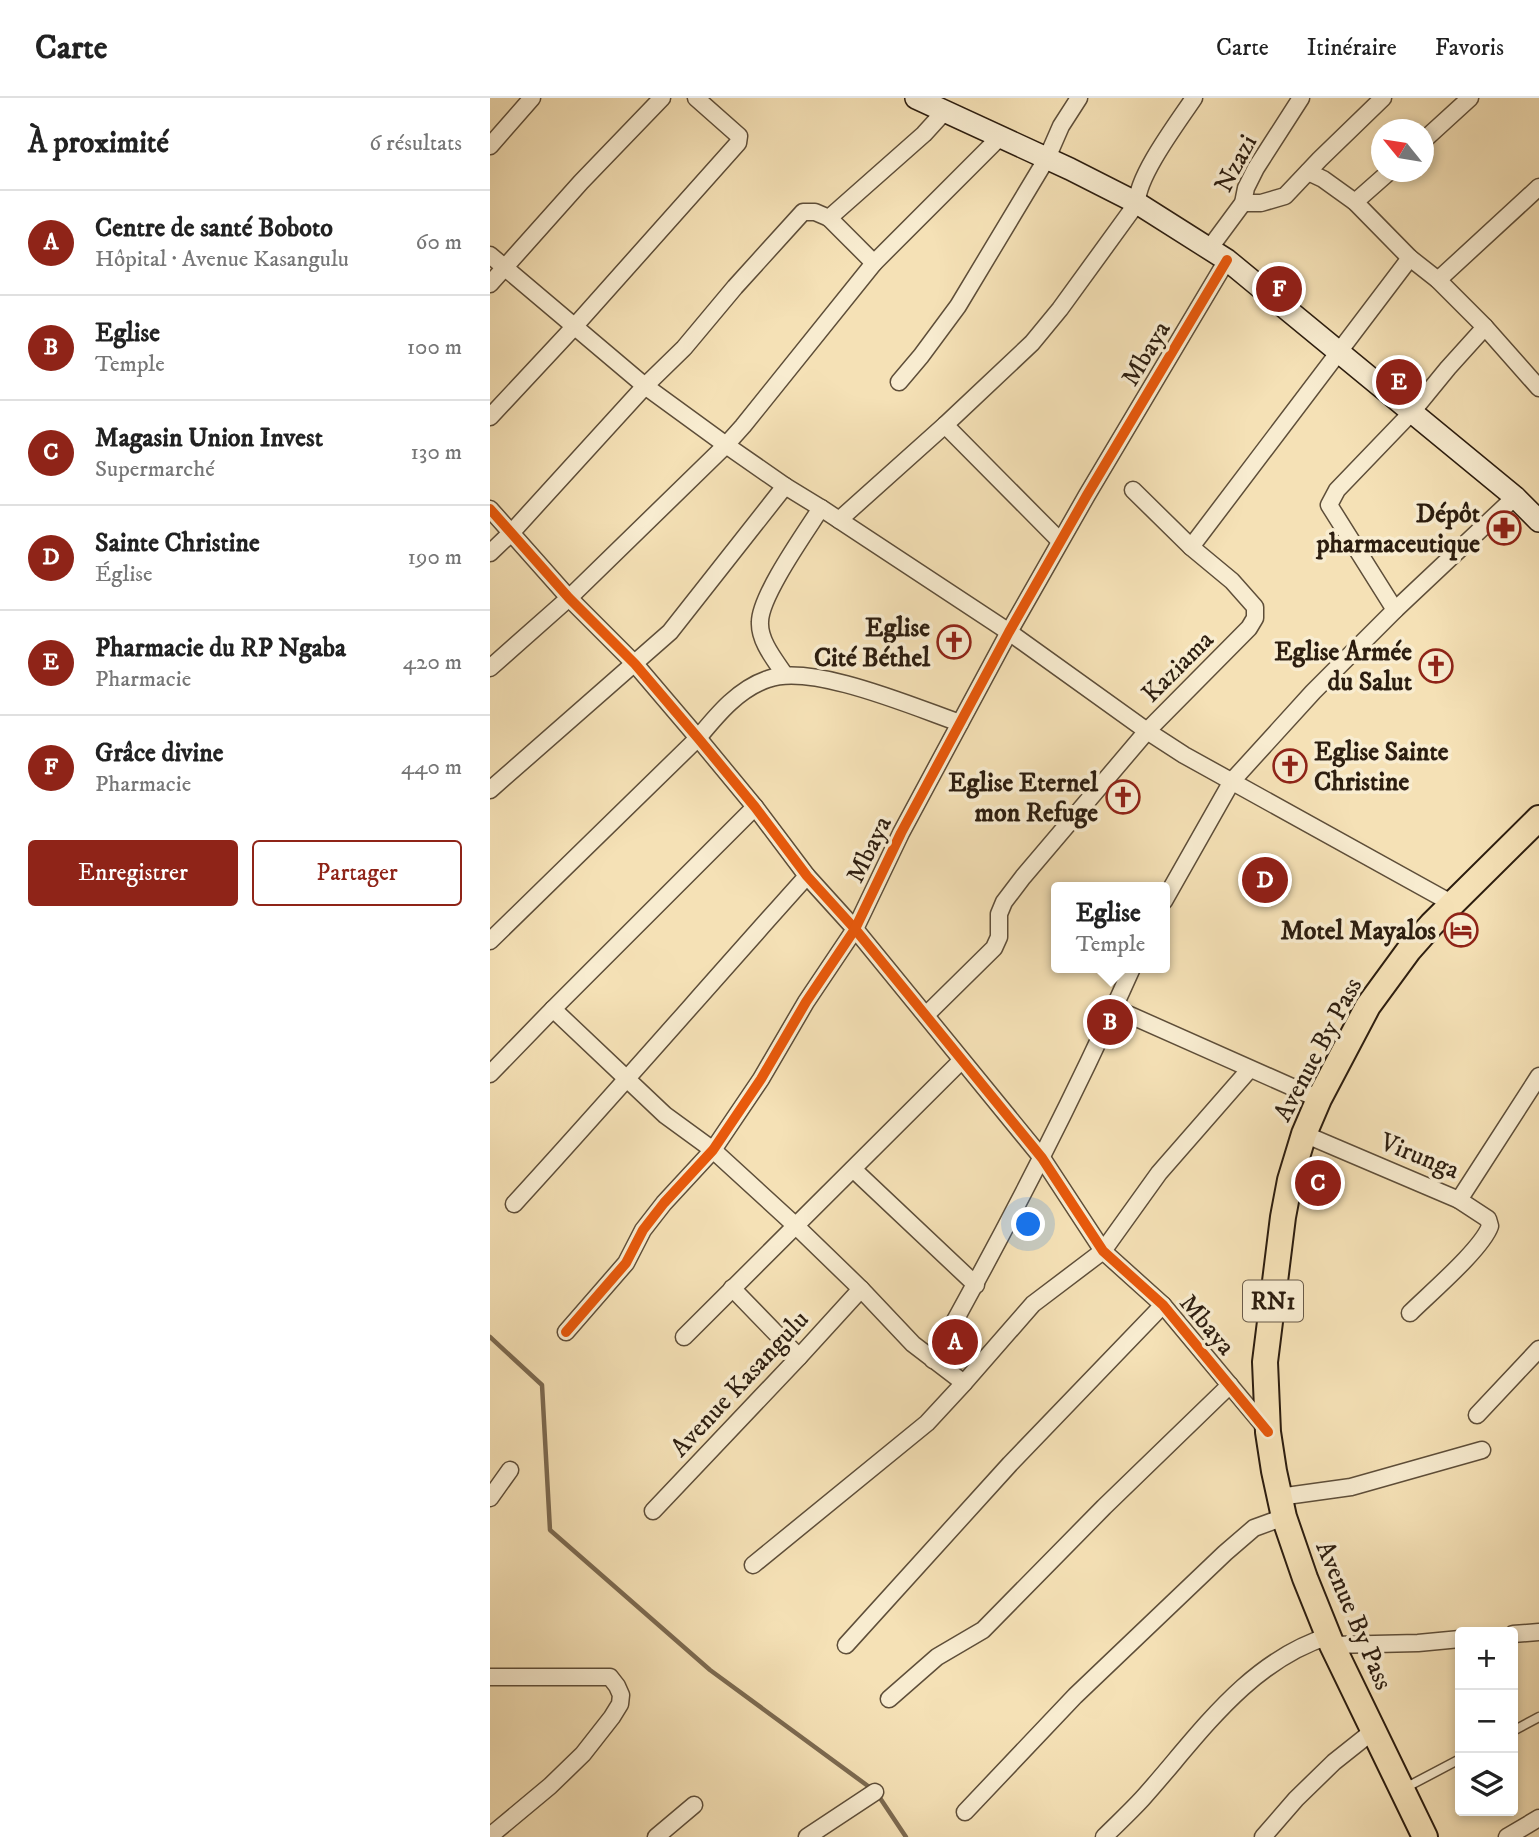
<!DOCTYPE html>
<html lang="fr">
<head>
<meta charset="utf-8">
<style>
	body { margin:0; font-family:"IM FELL DW Pica",serif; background:#f2f2f2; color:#222 }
	.controls { position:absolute; right:21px; bottom:21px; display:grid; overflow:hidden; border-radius:7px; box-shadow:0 4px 10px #0003 }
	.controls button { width:63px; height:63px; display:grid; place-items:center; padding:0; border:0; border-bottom:2px solid #e0e0e0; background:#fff; color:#222; font:35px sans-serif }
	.compass { position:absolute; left:881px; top:21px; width:63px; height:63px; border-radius:50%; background:#fff; box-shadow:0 4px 10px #0003; rotate:300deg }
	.you { position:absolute; left:539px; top:1127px; width:24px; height:24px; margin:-18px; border:5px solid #fff; border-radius:50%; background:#1a73e8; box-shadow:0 0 0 10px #1a73e833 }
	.badge { display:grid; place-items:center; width:46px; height:46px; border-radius:50%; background:#8f2418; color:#fff; font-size:23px; font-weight:700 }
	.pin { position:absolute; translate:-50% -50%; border:4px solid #fff; box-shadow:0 2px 7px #0006 }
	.popup { position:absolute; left:561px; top:784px; width:119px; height:91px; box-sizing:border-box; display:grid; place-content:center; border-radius:7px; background:#fff; filter:drop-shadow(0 2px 5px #0005); font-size:23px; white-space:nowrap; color:#767676 }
	.popup b { font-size:26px; color:#222 }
	.popup::after { content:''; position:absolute; left:50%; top:100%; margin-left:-14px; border:14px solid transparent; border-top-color:#fff }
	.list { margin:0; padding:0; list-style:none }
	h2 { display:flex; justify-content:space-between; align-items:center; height:91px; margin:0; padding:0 28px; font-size:30px }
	h2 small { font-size:23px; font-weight:400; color:#767676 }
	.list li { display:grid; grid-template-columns:46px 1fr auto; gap:21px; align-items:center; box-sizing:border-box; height:105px; padding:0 28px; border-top:2px solid #e0e0e0 }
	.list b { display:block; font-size:26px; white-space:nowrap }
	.list p { margin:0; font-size:23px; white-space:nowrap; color:#767676 }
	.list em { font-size:23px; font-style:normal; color:#767676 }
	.actions { display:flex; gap:14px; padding:21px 28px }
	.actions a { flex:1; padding:16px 0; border:2px solid #8f2418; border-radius:7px; text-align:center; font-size:24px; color:#8f2418 }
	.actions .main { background:#8f2418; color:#fff }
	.icon { flex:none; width:38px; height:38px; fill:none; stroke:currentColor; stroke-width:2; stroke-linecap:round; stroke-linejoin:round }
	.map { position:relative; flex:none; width:1049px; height:1739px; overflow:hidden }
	header { display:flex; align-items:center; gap:42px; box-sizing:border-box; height:98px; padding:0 35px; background:#fff; border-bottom:2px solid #e0e0e0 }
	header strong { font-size:33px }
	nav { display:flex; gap:38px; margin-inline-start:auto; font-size:24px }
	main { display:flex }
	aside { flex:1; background:#fff }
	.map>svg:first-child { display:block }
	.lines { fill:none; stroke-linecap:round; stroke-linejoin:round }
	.stream { stroke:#7c6a51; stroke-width:4.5 }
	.service-casing { stroke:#5e4e39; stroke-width:11 }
	.minor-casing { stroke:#5e4e39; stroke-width:19 }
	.secondary-casing { stroke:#2c1d0f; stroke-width:24 }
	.trunk-casing { stroke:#2c1d0f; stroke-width:28 }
	.service { stroke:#f8ecd0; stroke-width:8 }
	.minor { stroke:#f8ecd0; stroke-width:16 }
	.secondary { stroke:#f8ecd0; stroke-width:21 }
	.trunk { stroke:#f5e1b6; stroke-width:24 }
	.cycleway-casing { stroke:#f8ecd0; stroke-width:15 }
	.cycleway { stroke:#e8590c; stroke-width:10 }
	.labels { text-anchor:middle; stroke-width:7; stroke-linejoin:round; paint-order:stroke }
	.shield { fill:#f8ecd0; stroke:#695b49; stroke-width:2 }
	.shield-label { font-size:24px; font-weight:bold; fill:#2c1d0f }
	.street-label { font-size:26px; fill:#2c1d0f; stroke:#f8ecd0 }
	.poi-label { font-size:26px; font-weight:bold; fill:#2c1d0f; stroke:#f8ecd0; text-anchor:end }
</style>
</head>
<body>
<header>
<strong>Carte</strong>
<nav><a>Carte</a><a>Itinéraire</a><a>Favoris</a></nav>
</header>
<main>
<aside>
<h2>À proximité<small>6 résultats</small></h2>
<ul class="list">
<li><span class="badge">A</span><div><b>Centre de santé Boboto</b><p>Hôpital · Avenue Kasangulu</p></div><em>60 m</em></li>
<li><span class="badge">B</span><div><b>Eglise</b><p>Temple</p></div><em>100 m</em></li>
<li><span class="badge">C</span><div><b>Magasin Union Invest</b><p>Supermarché</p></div><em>130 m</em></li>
<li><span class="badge">D</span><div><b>Sainte Christine</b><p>Église</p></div><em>190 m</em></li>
<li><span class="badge">E</span><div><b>Pharmacie du RP Ngaba</b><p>Pharmacie</p></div><em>420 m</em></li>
<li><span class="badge">F</span><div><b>Grâce divine</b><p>Pharmacie</p></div><em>440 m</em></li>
</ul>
<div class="actions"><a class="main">Enregistrer</a><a>Partager</a></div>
</aside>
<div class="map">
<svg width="1049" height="1739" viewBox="0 0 1049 1739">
	<rect width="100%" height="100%" fill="#f5e1b6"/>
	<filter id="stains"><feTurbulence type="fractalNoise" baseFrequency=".00286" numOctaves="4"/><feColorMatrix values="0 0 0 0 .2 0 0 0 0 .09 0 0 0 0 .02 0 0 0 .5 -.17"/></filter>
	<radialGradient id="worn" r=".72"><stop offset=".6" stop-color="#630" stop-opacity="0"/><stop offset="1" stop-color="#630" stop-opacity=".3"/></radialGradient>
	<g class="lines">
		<!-- stream -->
		<g class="stream">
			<polyline points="0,1239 52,1287 60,1432 220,1572 382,1691"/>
			<polyline points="388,1697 416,1739"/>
		</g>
		<defs>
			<g id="service">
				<polyline points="1023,1633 1049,1619"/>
				<polyline points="915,1690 970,1661"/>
			</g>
			<g id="minor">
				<polyline points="934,42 980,0"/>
				<polyline points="0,48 42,0"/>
				<polyline points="818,74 833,81 865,104 920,160 948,182 995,229 1049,290"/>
				<polyline points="865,104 899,74"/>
				<polyline points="753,105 771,105 795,98 830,61 893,0"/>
				<polyline points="339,120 384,165"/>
				<polyline points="719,151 753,105 756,90 766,70 811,0"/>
				<polyline points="0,157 155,288 236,347 295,388 331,410 519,534 657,633 694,657 963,806"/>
				<polyline points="948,182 1049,89"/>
				<polyline points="0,186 91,84 172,0"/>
				<polyline points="409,284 431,258 468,208 557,60 571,28 589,0"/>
				<polyline points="0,319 84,229 248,45 249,38 206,0"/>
				<polyline points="455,327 570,443"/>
				<polyline points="643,392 701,449"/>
				<polyline points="0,411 79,500 145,566 208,640 265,709 317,778 365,831 552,1060 613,1153 673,1207 778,1333"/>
				<path d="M349,422L455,327L542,245L570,211L647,105C647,78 688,24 704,0"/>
				<polyline points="0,455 21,435 155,288 194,250 245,189 313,114 325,114 339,120 434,36 454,14"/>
				<polyline points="905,512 839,407 847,392 922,314 958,270 995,229"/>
				<polyline points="0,570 79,500 236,347 253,328 384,165 510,39"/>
				<path d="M295,577C285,562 269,543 270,524C270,498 315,435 331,410"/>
				<polyline points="0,692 180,534 295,388"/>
				<polyline points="674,803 742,683 823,594 905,512 1025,399"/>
				<path d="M0,843L208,640C227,617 248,591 278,581C322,565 424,609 470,625"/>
				<polyline points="624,910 829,1001"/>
				<polyline points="63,911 175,1017 223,1052 306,1128 371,1191 423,1246 474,1285"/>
				<polyline points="436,917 504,850 509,839 509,816 514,804 533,779 657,633 759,530 765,520 765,509 742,483 701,449 920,160"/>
				<polyline points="0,976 63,911 265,709"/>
				<polyline points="814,1036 969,1102 1049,978"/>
				<polyline points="363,1071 486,1187"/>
				<path d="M24,1106C123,998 219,887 317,778"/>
				<polyline points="242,1190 309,1259"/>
				<path d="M920,1215C939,1196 992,1151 1000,1128L998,1121L969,1102"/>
				<polyline points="76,1234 136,1165 153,1132 174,1105 223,1052 271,981 316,904 365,831 411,735 519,534 597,397 737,162"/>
				<polyline points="194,1239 471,963"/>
				<path d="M443,1262C515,1134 582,1004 642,870"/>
				<polyline points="987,1317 1049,1251"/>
				<polyline points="789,1399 861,1389 992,1352"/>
				<polyline points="0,1400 20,1372"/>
				<polyline points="163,1413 309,1259 371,1191"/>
				<polyline points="263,1467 437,1325 474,1285 543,1206 613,1153 669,1075 759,972"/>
				<polyline points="1023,1536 1049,1534"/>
				<polyline points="356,1547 520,1366 673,1207"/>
				<polyline points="842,1547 928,1545 970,1541"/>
				<polyline points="0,1579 120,1579 127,1588 131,1597 130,1606 122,1619 93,1656 60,1688 0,1738"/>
				<polyline points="399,1601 447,1559 493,1532 614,1409 740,1287"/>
				<polyline points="475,1714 585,1598 735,1455 764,1430 794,1419"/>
				<polyline points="166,1739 204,1707"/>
				<polyline points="317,1739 385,1694"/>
				<path d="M614,1739C627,1726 640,1714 652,1701C707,1640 756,1564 839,1538"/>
				<polyline points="773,1739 806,1701 844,1664 883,1633"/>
				<polyline points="1017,1739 1049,1720"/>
			</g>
			<polyline id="secondary" points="426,0 580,71 647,105 737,162 1025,399 1049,423"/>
			<polyline id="trunk" points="935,1739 842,1547 815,1480 794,1419 784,1373 778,1334 775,1264 793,1119 800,1082 814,1036 829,1001 878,908 919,852 942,826 1049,720"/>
		</defs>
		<!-- service casing -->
		<use href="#service" class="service-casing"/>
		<!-- minor casing -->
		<use href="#minor" class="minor-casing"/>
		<!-- secondary casing -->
		<use href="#secondary" class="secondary-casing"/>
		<!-- trunk casing -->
		<use href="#trunk" class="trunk-casing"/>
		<!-- service -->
		<use href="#service" class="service"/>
		<!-- minor -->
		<use href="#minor" class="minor"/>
		<!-- secondary -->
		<use href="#secondary" class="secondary"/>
		<!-- trunk -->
		<use href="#trunk" class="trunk"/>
		<defs>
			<g id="cycleway">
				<polyline points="0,411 79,500 145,566 208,640 265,709 317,778 365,831 552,1060 613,1153 673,1207 778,1334"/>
				<polyline points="76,1234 136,1165 153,1132 174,1105 223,1052 271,981 316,904 365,831 411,735 519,534 597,397 737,162"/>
			</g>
		</defs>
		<!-- cycleway casing -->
		<use href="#cycleway" class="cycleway-casing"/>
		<!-- cycleway -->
		<use href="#cycleway" class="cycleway"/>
	</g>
	<!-- icons -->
	<defs>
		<symbol id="pharmacy-ring" viewBox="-11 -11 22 22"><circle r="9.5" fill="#f8ecd0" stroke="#8f2418" stroke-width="1.5"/><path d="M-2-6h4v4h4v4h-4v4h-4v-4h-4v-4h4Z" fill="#8f2418"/></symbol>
		<symbol id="church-ring" viewBox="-11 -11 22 22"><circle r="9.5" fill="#f8ecd0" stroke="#8f2418" stroke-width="1.5"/><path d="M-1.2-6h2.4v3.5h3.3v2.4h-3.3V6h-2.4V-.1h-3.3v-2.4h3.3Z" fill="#8f2418"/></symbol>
		<symbol id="hotel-ring" viewBox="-11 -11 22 22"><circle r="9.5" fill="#f8ecd0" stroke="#8f2418" stroke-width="1.5"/><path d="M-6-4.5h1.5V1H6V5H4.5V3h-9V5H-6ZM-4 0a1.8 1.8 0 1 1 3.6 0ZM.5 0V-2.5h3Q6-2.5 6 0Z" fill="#8f2418"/></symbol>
	</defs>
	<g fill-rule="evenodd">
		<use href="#pharmacy-ring" x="995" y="411" width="38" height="38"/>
		<use href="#church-ring" x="445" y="525" width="38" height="38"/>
		<use href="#church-ring" x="927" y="549" width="38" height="38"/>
		<use href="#church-ring" x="781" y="649" width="38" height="38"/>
		<use href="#church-ring" x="614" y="680" width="38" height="38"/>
		<use href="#hotel-ring" x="952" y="813" width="38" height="38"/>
	</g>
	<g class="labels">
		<!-- shield labels -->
		<rect class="shield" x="753" y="1182.5" width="60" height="41" rx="5"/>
		<g class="shield-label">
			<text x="783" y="1211">RN1</text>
		</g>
		<!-- street labels -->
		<g class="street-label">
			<text transform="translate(745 65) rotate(-62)" y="9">Nzazi</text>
			<text transform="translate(655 255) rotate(-59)" y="9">Mbaya</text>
			<text transform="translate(687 568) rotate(-45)" y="9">Kaziama</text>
			<text transform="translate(378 751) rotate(-64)" y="9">Mbaya</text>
			<text transform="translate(827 951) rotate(-62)" y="9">Avenue By Pass</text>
			<text transform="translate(930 1057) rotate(22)" y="9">Virunga</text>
			<text transform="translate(718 1226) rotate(50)" y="9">Mbaya</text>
			<text transform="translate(249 1285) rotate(-47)" y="9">Avenue Kasangulu</text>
			<text transform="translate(865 1517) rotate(67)" y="9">Avenue By Pass</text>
		</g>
		<!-- poi labels -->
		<g class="poi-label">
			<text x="990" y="424">Dépôt<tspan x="990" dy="30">pharmaceutique</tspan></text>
			<text x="440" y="538">Eglise<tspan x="440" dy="30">Cité Béthel</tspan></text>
			<text x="922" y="562">Eglise Armée<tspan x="922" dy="30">du Salut</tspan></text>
			<text x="824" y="662" text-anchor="start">Eglise Sainte<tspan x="824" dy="30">Christine</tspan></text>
			<text x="608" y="693">Eglise Eternel<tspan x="608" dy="30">mon Refuge</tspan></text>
			<text x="946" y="841">Motel Mayalos</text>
		</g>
	</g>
	<rect width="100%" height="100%" filter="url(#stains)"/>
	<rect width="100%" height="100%" fill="url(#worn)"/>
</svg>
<div class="controls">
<button>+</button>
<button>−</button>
<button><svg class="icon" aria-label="layers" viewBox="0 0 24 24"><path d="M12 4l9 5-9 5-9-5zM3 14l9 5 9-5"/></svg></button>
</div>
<svg class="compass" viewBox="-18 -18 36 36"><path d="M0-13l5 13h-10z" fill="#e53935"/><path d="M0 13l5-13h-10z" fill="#767676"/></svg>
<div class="you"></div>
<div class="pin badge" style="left:465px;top:1244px">A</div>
<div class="pin badge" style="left:620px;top:924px">B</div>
<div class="popup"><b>Eglise</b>Temple</div>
<div class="pin badge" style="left:828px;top:1085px">C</div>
<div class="pin badge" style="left:775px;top:782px">D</div>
<div class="pin badge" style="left:909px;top:284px">E</div>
<div class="pin badge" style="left:789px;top:191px">F</div>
</div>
</main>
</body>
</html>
